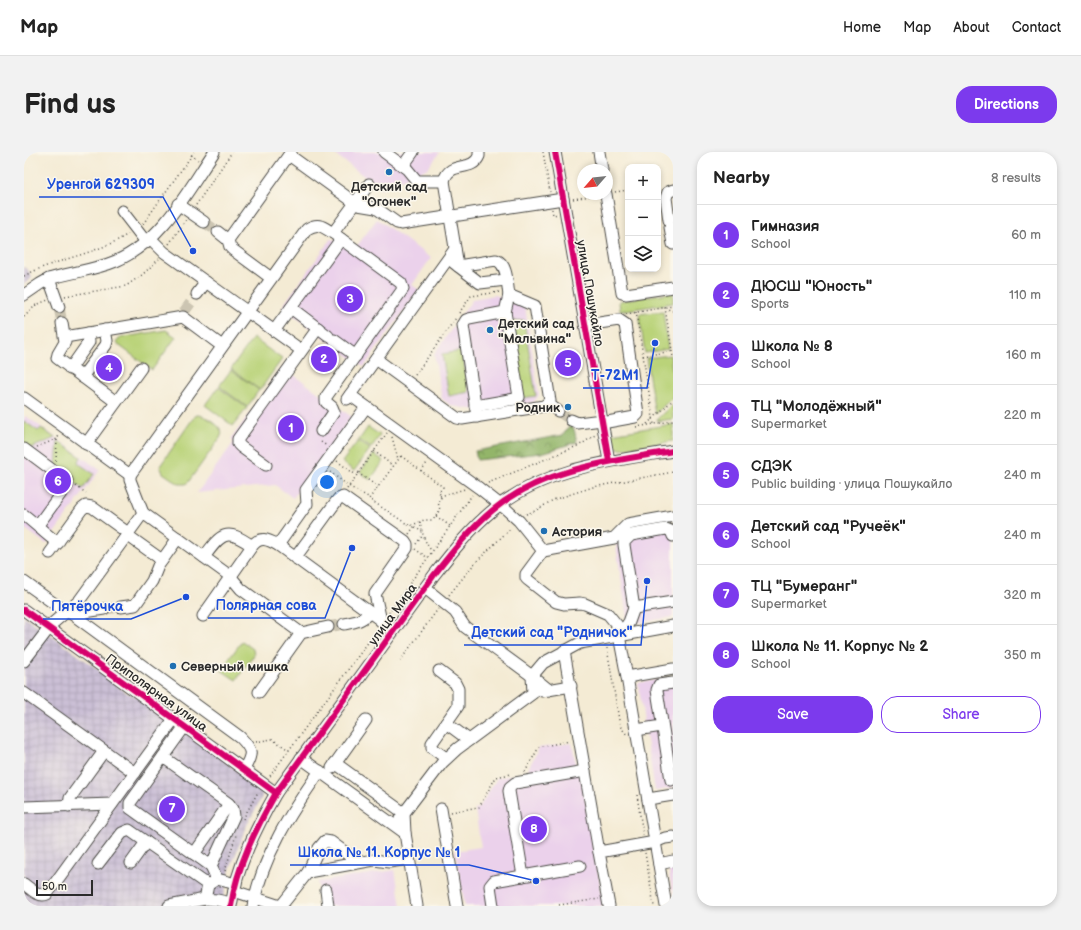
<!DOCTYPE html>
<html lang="en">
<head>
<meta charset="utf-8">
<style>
	body { margin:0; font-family:"Balsamiq Sans",sans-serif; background:#f2f2f2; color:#222 }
	.controls { position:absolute; right:12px; top:12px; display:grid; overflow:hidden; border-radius:8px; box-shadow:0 2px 6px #0003 }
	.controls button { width:36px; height:36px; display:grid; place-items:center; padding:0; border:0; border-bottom:1px solid #e0e0e0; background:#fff; color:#222; font:20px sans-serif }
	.compass { position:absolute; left:553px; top:12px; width:36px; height:36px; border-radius:50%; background:#fff; box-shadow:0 2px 6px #0003; rotate:242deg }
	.scale { position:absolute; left:12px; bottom:10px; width:57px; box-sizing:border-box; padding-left:4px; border:2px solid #2b2b2b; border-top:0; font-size:11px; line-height:14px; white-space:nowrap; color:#2b2b2b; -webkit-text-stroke:3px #fbf7ec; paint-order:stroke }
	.you { position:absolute; left:303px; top:330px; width:14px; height:14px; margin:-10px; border:3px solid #fff; border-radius:50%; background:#1a73e8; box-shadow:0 0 0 6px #1a73e833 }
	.badge { display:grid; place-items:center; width:26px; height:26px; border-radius:50%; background:#7c3aed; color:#fff; font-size:13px; font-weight:700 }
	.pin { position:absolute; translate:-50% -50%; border:2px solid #fff; box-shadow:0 1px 4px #0006 }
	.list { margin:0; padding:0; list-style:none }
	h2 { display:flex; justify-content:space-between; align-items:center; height:52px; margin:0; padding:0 16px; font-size:17px }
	h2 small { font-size:13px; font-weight:400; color:#767676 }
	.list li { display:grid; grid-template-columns:26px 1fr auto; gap:12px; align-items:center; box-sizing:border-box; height:60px; padding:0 16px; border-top:1px solid #e0e0e0 }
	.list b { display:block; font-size:15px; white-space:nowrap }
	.list p { margin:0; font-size:13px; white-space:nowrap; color:#767676 }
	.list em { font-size:13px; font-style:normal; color:#767676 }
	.actions { display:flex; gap:8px; padding:12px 16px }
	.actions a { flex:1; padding:9px 0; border:1px solid #7c3aed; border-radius:16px; text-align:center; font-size:14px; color:#7c3aed }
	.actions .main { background:#7c3aed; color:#fff }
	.icon { flex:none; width:22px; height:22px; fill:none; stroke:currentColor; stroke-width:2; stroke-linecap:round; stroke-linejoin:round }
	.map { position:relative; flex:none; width:649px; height:754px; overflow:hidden; border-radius:16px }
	header { display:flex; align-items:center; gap:24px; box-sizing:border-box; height:56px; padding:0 20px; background:#fff; border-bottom:1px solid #e0e0e0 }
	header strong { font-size:19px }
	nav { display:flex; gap:22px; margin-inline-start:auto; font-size:14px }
	.intro { display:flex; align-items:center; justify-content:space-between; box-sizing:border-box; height:96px; padding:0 24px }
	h1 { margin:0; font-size:28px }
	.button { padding:10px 18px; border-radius:16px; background:#7c3aed; color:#fff; font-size:14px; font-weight:700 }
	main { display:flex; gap:24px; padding:0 24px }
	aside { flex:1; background:#fff; border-radius:16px; box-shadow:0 2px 6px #0003 }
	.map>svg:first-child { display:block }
	.built { fill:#ebd1eb }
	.industrial { fill:url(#industrial-grid) }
	.green { fill:#bad379; stroke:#727f52 }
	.forest { fill:url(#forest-crowns); stroke:#5f704a }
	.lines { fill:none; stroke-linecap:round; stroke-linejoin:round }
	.minor-tunnel { stroke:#ccc5b2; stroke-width:11; stroke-dasharray:11 5.5; stroke-linecap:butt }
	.minor-casing { stroke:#494844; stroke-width:13 }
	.path { stroke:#494844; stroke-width:1.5; stroke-dasharray:1 3; stroke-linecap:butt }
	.minor { stroke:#fff; stroke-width:11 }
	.cycleway-casing { stroke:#fbf7ec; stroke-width:8 }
	.cycleway { stroke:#d6006c; stroke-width:6 }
	.poi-dot { fill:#1f6fb2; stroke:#fbf7ec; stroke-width:1.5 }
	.labels { text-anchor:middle; stroke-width:3; stroke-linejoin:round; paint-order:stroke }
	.poi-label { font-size:13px; font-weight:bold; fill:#2b2b2b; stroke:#fbf7ec; text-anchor:start }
	.street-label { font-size:13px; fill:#2b2b2b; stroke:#fbf7ec }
	.leader { fill:none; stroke:#1d4ed8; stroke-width:1.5 }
	.callout-dot { fill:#1d4ed8; stroke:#fbf7ec; stroke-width:1.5 }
	.callout-label { font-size:14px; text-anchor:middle; font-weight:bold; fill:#1d4ed8; stroke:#fbf7ec; stroke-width:3; stroke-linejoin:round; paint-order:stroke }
</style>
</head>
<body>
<header>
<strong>Map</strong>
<nav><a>Home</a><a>Map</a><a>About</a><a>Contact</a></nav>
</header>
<div class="intro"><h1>Find us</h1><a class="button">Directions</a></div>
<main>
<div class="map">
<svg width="649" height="754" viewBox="0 0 649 754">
	<defs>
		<pattern id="industrial-grid" width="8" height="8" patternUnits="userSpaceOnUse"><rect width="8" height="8" fill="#cbbfd5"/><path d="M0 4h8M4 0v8" fill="none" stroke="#aea4b7"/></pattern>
		<pattern id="forest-crowns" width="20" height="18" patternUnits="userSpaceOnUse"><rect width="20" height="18" fill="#93b569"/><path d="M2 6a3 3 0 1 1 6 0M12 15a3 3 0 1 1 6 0" fill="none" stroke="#789357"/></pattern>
	</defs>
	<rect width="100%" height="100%" fill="#fbf7ec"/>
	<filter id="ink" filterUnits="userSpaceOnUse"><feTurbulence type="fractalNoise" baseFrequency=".025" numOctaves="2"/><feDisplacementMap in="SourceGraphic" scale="8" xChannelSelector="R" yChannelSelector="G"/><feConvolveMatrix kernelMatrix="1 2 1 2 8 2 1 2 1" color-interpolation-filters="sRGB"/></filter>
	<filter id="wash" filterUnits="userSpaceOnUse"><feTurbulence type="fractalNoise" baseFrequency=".012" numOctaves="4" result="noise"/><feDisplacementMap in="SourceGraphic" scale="16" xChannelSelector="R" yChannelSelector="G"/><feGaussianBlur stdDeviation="0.9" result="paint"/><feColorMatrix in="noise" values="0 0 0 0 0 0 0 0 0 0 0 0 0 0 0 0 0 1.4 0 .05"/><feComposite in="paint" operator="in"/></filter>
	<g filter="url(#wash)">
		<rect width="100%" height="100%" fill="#f4ebd4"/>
		<!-- built -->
		<g class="built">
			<polygon points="308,0 416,0 404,16 357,37"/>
			<polygon points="353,67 407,106 388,133 395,138 340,215 258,155 307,87 333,94"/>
			<polygon points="471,143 501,155 515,243 510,250 460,259 428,254 418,247 410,202 449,147"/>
			<polygon points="259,215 328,265 269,346 251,333 173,341 210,290 207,287"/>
			<polygon points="2,264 76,318 22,392 0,376 0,266"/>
			<polygon points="649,371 649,465 612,471 603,466 592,393 605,379"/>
			<polygon points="649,525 649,636 631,639 614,531"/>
			<polygon points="548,591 554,622 557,622 580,754 441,754 431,699 457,695 451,657 455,656 473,626 502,621 515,596"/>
			<polygon points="649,707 649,744 644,713"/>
			<polygon points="371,718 377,754 297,754 294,730"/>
		</g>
		<!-- industrial -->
		<g class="industrial">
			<polygon points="0,115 4,118 8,126 0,132"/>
			<polygon points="0,464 86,526 92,533 103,541 112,544 236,635 238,638 238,645 223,673 206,717 198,754 0,754"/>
		</g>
		<!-- green -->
		<g class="green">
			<polygon points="649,140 649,151 596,159 595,149"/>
			<polygon points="639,159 644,197 621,201 615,162"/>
			<polygon points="500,168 512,244 498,246 485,170"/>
			<polygon points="142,178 152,185 128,218 92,191 95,186"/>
			<polygon points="229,186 258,207 236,238 207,217"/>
			<polygon points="438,199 445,240 425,244 418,202"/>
			<polygon points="646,203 649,224 649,245 631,262 622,206"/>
			<polygon points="207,218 235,238 223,255 195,234"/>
			<polygon points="194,235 223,256 209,274 181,253"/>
			<polygon points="649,252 649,267 634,269 633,267"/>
			<path d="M173,263C182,263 196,273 198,281L196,286L165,329L162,332H155L139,321L136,314L170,265Z"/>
			<polygon points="0,269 14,279 17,276 31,286 7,296 0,292"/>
			<path d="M649,272V289L596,297C588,295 588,289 587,282Z"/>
			<polygon points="344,275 356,283 347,296 335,288"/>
			<polygon points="34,289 57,305 54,311 70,322 59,337 37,320 32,314"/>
			<polygon points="334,289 346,297 330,319 318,310"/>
			<polygon points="350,302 360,309 346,328 336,320"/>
			<polygon points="218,489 229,497 230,503 212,528 197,518"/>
		</g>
		<!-- forest -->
		<polygon class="forest" points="546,273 550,277 553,290 518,301 453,308 451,299 539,283"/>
	</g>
	<g filter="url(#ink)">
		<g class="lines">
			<!-- minor-tunnel -->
			<g class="minor-tunnel">
				<polyline points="180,70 194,80"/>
				<polyline points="35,155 38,171"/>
				<polyline points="160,160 173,142"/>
				<polyline points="534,259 547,268"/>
				<polyline points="80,457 97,455"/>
				<polyline points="304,475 320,472"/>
			</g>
			<defs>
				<g id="minor">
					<polyline points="360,0 383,17 393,29 420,29"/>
					<polyline points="531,0 585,309"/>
					<polyline points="575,0 578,18"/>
					<polyline points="265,3 334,53 352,56 373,71 377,72 539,47"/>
					<polyline points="379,14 389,0"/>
					<polyline points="582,42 598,141 602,142 649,135"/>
					<polyline points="154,52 180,70"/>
					<polyline points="98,59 122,90"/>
					<polyline points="645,68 642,46 644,40 649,38"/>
					<polyline points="646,75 649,92"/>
					<polyline points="194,80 204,88"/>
					<polyline points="127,87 140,100 277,198"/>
					<polyline points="430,111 456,131 482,128"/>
					<polyline points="247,126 209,98 206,95 204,88 267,0"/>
					<polyline points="25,127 35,155"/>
					<polyline points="173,142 182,130"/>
					<path d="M0,143L16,132L25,127C47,120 71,118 92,109C138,89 163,40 190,0"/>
					<polyline points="267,156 304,184"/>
					<polyline points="38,171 41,190 34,202 33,206 92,250"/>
					<polyline points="562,173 595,168 601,172 614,262 611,265 578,271"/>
					<polyline points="250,179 317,87"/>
					<polyline points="41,185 159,165 198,194"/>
					<polyline points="310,188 332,204"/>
					<path d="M352,207L433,266L438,267L520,254L526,249L511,154L485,143C483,133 484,112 472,108L434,114L420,29C425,8 448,21 455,4V0"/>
					<polyline points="46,217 65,190 64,181"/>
					<polyline points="58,225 82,193 83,189 81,178"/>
					<polyline points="326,243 455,336 483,358 495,369 519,399"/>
					<path d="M0,246L106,323L283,77C295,70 299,75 309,81L345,32"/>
					<polyline points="323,247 431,97"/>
					<polyline points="524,252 534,259"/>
					<polyline points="451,254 491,247 495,245 481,160"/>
					<polyline points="453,265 439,173 442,168 445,167 481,160 485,143"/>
					<polyline points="547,268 554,271 578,268"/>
					<polyline points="297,279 310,260 308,255 302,250 302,245 379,137 377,131 309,81"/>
					<polyline points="62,292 117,216"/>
					<polyline points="0,297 43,329 43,333 14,373"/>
					<polyline points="242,313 217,295 214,292 214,287 294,176"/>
					<polyline points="106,323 106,328 119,361 206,424 217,437 277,481"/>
					<path d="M0,363C12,372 21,382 34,391"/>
					<polyline points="103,383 138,408"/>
					<polyline points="649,384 647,379 642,377 607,383 600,390 600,393 610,456 649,450"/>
					<polyline points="254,393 283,352 282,338 342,255"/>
					<polyline points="26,401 58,357 62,354 68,355 104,381"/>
					<path d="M180,405C197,382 202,375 228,394"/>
					<polyline points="271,406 314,347 319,345 381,389 383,392 383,396 351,442 357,469"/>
					<path d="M0,430L42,460L48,462L216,585C229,598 229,602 220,617"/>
					<polyline points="401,436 431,460 441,475 508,524 519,511 556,491 649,474"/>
					<polyline points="97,455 111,453 128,429 134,414 154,386"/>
					<polyline points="0,458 252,641"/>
					<polyline points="48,462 80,457"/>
					<path d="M179,464L228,394C236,384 243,387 254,393L370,478"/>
					<path d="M320,472C330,470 338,469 345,461"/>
					<polyline points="596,483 605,470 610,456"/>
					<polyline points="540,499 575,700"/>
					<polyline points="0,509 29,471 55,449 119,361"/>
					<polyline points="415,519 431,531 434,537 434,554 422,571 445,588"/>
					<polyline points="603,525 649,517"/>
					<polyline points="518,539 547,534"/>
					<polyline points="235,540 277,481 304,475"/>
					<polyline points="0,541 111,621"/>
					<polyline points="161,574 106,651 106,656 187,714 193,727 184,733 181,747 193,748 207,751"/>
					<polyline points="612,578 638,574"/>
					<polyline points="139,605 204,651 209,657 210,664 187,714"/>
					<polyline points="277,606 381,681"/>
					<polyline points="422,606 408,596 408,591 422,571"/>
					<polyline points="311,611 380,661 376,667"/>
					<polyline points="308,616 342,568"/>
					<polyline points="647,628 633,538 635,533 649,531"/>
					<polyline points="624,647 649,643"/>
					<polyline points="45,654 46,646 80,599"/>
					<polyline points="0,655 88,652"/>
					<polyline points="417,657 433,754"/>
					<polyline points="170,702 205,652"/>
					<polyline points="107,711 122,690"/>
					<polyline points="74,712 98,681 105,678 184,733"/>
					<polyline points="635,712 649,709"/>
					<polyline points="284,720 295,696 301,689 307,690 334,710"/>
					<polyline points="499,724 485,639 486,635 491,631 561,619"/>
					<polyline points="193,727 212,732"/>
					<path d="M0,732C7,737 15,746 23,742L150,567"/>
					<polyline points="302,738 304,754"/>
					<polyline points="210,739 256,754"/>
					<polyline points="145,754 181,747"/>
					<path d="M207,754C213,714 232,676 252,641L410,423C428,400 447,376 469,358C520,316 587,309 649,299"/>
					<path d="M229,754C239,703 267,660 296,619"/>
					<polyline points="257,754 284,720 350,708 365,710 385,707"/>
					<polyline points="393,754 381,681 380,661 418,611 433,597 509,541 508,524 525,538"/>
					<polyline points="469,754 466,734 470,729 556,714"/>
					<polyline points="585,754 575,700 631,690 641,686 649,685"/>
					<polyline points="642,754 603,525 593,473 584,462 561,452 556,451 540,452 532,450 504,428 502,426 502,422 519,399 590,386 604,372 649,364"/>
				</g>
			</defs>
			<!-- minor casing -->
			<use href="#minor" class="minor-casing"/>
			<!-- path -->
			<g class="path">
				<polyline points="519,0 526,40"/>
				<polyline points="167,3 174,8"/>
				<polyline points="634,33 637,32"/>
				<polyline points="591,40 604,38"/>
				<polyline points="549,47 572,43"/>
				<polyline points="172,53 208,0"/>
				<polyline points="528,57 529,63 534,62"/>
				<polyline points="119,72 170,0"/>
				<polyline points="145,92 162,68"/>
				<path d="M0,124C33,106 72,103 104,82"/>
				<polyline points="41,144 102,134 118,123 135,107"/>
				<polyline points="649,159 641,156 649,205"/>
				<polyline points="612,160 630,272"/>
				<polyline points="435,161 447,144 476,140"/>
				<polyline points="602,162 649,154"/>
				<polyline points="0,165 12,153 24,148"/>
				<polyline points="619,204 649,199"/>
				<polyline points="391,223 432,166"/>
				<polyline points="623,272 649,248"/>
				<polyline points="612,275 649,269"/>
				<polyline points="368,285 374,307"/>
				<polyline points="297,290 303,294"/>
				<polyline points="13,295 33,287"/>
				<polyline points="350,299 369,314"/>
				<polygon points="377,304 419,335 415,340 417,346 414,350 416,358 409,368 400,368 386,374 345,347"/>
				<polyline points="32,309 33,287 36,282"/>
				<polyline points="313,309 332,323"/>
				<polyline points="397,319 403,311"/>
				<polyline points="306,320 326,335 346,346"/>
				<polyline points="334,321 354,335"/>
				<polyline points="464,331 558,292 571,283"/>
				<polyline points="52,334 62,341"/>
				<polyline points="323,337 363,281"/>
				<polyline points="416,344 441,337"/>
				<polyline points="502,362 511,359 529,348 569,335 649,320"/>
				<polyline points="412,364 426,374"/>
				<path d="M396,370C398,380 401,392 408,399"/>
				<polyline points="391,375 398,380"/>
				<polyline points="385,382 392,372"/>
				<polyline points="392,392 399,383"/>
				<polyline points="391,397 404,406"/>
				<polyline points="425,443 451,411 487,376"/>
				<polyline points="365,461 448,343"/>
				<polyline points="583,496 596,574 603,583"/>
				<polyline points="376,509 414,457"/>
				<polyline points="87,510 91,504"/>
				<polyline points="232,590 248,587 265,598 354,477"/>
				<polyline points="501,620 515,595 546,589"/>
				<polyline points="246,624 265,598"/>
				<polyline points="613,643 619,683"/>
				<polyline points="427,660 455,655 472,625 487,622"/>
				<polyline points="219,667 234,640"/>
				<polyline points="621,701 630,754"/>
				<polyline points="201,719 212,683"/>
				<polyline points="535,753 575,747"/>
			</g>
			<!-- minor -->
			<use href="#minor" class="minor"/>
			<defs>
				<g id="cycleway">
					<polyline points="531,0 585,309"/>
					<polyline points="0,458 252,641"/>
					<path d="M207,754C213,714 232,676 252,641L410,423C428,400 447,376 469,358C520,316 587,309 649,299"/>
				</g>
			</defs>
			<!-- cycleway casing -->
			<use href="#cycleway" class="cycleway-casing"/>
			<!-- cycleway -->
			<use href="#cycleway" class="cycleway"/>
		</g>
	</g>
	<!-- markers -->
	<g class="poi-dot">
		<circle cx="365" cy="20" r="4"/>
		<circle cx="466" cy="178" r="4"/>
		<circle cx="544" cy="255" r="4"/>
		<circle cx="520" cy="379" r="4"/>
		<circle cx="149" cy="514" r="4"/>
	</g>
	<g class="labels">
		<!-- poi labels -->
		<g class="poi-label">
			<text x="365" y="39" text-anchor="middle">Детский сад<tspan x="365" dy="15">"Огонек"</tspan></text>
			<text x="474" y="176">Детский сад<tspan x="474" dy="15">"Мальвина"</tspan></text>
			<text x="536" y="260" text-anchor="end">Родник</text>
			<text x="528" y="384">Астория</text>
			<text x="157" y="519">Северный мишка</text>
		</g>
		<!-- street labels -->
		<g class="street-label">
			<text transform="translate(567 141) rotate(80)" y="5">улица Пошукайло</text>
			<text transform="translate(368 462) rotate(-54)" y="5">улица Мира</text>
			<text transform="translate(133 540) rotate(36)" y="5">Приполярная улица</text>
		</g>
	</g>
	<!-- callouts -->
	<path class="leader" d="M169 99L139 45H15M631 191L623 236H559M328 396L301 466H184M162 445L107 467H19M623 429L617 493H440M512 729L445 713H266"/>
	<g class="callout-dot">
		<circle cx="169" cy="99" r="4"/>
		<circle cx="631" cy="191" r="4"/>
		<circle cx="328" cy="396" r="4"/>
		<circle cx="162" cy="445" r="4"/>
		<circle cx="623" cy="429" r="4"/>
		<circle cx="512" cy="729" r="4"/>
	</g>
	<g class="callout-label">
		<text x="77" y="37">Уренгой 629309</text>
		<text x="591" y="228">Т-72М1</text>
		<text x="242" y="458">Полярная сова</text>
		<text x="63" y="459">Пятёрочка</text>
		<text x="528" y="485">Детский сад "Родничок"</text>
		<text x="355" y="705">Школа № 11. Корпус № 1</text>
	</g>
</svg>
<div class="controls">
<button>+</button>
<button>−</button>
<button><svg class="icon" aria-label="layers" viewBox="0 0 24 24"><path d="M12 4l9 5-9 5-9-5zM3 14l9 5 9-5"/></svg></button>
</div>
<svg class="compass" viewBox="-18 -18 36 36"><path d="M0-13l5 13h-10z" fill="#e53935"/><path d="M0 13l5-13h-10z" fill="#767676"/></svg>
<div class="scale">50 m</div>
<div class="you"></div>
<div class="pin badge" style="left:267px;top:276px">1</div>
<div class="pin badge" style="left:300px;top:207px">2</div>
<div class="pin badge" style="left:326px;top:147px">3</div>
<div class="pin badge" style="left:85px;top:216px">4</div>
<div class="pin badge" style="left:544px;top:211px">5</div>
<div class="pin badge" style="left:34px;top:329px">6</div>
<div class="pin badge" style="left:148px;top:657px">7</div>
<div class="pin badge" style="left:510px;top:677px">8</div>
</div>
<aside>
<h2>Nearby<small>8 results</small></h2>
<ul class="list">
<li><span class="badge">1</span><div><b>Гимназия</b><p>School</p></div><em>60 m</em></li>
<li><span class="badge">2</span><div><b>ДЮСШ &quot;Юность&quot;</b><p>Sports</p></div><em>110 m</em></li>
<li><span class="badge">3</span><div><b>Школа № 8</b><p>School</p></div><em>160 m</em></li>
<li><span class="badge">4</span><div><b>ТЦ &quot;Молодёжный&quot;</b><p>Supermarket</p></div><em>220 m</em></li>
<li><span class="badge">5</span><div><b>СДЭК</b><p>Public building · улица Пошукайло</p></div><em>240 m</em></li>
<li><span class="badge">6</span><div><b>Детский сад &quot;Ручеёк&quot;</b><p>School</p></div><em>240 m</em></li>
<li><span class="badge">7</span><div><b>ТЦ &quot;Бумеранг&quot;</b><p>Supermarket</p></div><em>320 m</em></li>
<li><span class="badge">8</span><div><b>Школа № 11. Корпус № 2</b><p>School</p></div><em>350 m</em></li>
</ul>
<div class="actions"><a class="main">Save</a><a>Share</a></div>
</aside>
</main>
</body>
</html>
